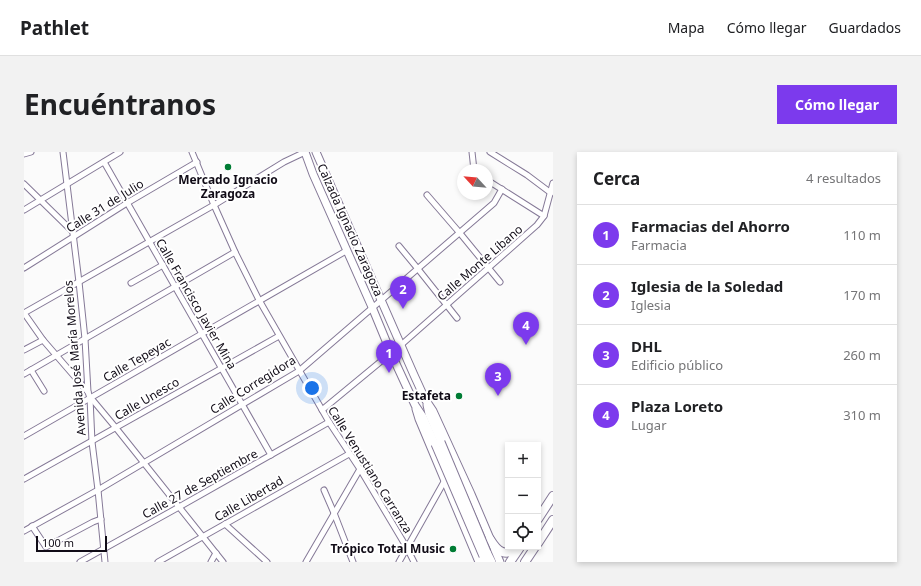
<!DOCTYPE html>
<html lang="es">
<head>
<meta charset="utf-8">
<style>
	body { margin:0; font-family:"Noto Sans",sans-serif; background:#f2f2f2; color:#202124 }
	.controls { position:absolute; right:12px; bottom:12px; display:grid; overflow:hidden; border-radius:0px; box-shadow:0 2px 6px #0003 }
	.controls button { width:36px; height:36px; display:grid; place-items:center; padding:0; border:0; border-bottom:1px solid #e0e0e0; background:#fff; color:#202124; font:20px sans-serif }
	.compass { position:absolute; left:433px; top:12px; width:36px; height:36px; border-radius:50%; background:#fff; box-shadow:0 2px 6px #0003; rotate:296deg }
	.scale { position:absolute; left:12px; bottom:10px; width:71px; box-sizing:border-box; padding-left:4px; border:2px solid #110c17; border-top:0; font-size:11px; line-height:14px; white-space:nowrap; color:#110c17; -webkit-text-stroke:3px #fff; paint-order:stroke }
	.you { position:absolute; left:288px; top:236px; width:14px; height:14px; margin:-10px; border:3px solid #fff; border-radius:50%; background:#1a73e8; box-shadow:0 0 0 6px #1a73e833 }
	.badge { display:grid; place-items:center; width:26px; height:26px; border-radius:50%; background:#7c3aed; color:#fff; font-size:13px; font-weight:700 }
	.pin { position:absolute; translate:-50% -33px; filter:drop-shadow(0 1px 2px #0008) }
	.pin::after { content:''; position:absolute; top:21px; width:14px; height:12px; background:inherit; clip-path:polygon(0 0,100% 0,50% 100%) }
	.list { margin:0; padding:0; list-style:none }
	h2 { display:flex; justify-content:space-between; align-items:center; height:52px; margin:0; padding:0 16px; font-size:17px }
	h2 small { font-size:13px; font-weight:400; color:#757577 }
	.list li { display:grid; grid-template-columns:26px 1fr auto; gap:12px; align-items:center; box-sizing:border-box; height:60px; padding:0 16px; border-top:1px solid #e0e0e0 }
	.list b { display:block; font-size:15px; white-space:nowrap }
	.list p { margin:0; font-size:13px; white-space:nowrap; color:#757577 }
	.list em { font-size:13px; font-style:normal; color:#757577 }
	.icon { flex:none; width:22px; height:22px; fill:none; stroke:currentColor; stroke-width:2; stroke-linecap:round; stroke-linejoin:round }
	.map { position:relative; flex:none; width:529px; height:410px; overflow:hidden; border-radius:0px }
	header { display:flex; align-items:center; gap:24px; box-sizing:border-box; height:56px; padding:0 20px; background:#fff; border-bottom:1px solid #e0e0e0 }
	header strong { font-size:19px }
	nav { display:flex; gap:22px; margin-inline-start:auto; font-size:14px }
	.intro { display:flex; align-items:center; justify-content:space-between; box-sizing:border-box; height:96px; padding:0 24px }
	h1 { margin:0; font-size:28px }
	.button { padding:10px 18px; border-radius:0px; background:#7c3aed; color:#fff; font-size:14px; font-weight:700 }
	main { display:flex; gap:24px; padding:0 24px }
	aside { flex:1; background:#fff; border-radius:0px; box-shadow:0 2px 6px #0003 }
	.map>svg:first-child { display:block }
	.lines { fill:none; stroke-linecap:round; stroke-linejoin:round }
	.street-casing { stroke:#857997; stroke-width:7 }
	.secondary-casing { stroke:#857997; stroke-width:9 }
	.primary-casing { stroke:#857997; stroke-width:10 }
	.street { stroke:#fff; stroke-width:5 }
	.secondary { stroke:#fff; stroke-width:7 }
	.primary { stroke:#fff; stroke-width:8 }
	.secondary-bridge-casing { stroke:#857997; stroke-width:9; stroke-linecap:butt }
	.secondary-bridge { stroke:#fff; stroke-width:7 }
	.poi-dot { fill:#007c34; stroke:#fff; stroke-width:1.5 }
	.labels { text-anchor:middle; stroke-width:4; stroke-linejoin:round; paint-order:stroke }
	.poi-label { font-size:12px; font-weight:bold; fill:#110c17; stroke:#fff; text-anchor:end }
	.street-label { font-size:12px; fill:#110c17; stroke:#fff }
</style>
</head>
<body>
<header>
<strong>Pathlet</strong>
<nav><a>Mapa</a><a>Cómo llegar</a><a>Guardados</a></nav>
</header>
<div class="intro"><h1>Encuéntranos</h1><a class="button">Cómo llegar</a></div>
<main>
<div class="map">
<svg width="529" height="410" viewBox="0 0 529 410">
	<rect width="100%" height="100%" fill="#fbfbfb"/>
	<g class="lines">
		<defs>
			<g id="street">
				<polyline points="39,0 55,130 61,187 64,240 66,246 68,290 74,338 81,410"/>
				<polyline points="168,0 190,53 211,100 235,148 305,270 336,317 383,396 390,410"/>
				<polyline points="448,0 450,18"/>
				<polyline points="466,0 503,23 527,41"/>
				<polyline points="0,2 7,0"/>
				<polyline points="80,10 247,303"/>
				<polyline points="463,28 520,64"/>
				<polyline points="0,32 49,80"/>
				<polyline points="403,43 435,80 476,130"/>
				<polyline points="0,58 96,0"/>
				<polyline points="375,94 394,117 433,166"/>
				<polyline points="0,116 103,51 173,10"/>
				<polyline points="107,131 139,113"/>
				<polyline points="377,193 513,73 520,64 529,31"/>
				<polyline points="0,198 19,188"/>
				<polyline points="7,218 20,239"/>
				<polyline points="0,222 211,100"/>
				<polyline points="64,240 19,188 0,161 190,53 260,10 281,0"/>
				<polyline points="67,246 92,276 199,410"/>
				<polyline points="298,258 367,201"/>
				<polyline points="0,284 322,99"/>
				<polyline points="0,327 255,184"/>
				<polyline points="300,338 310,361 329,410"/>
				<polyline points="201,372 243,410"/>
				<polyline points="8,374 22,395 69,370 77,367"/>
				<polyline points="0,379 74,338 275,219 470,51 478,37"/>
				<polyline points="56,410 155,355 305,270"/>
				<polyline points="134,410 325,302"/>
				<polyline points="187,410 192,401"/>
				<polyline points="282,410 336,317"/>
				<polyline points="375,410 421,328"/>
			</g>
			<g id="secondary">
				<polyline points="281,0 289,22 348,155 367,201 391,253 399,265 411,292"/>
				<polyline points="292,0 390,223 401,247 409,259 447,342 476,410"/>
				<polyline points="403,253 405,262 417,290"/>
				<polyline points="392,257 395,267 455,410"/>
				<polyline points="463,400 468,410"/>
				<polyline points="459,404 462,410"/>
			</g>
			<g id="primary">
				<polyline points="514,367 529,344"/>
				<path d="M466,387C474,400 481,406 496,395"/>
				<polyline points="514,391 529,368"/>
				<polyline points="486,410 495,397"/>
				<polyline points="501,410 511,395"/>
			</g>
		</defs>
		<!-- street casing -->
		<use href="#street" class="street-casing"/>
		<!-- secondary casing -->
		<use href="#secondary" class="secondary-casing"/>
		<!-- primary casing -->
		<use href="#primary" class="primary-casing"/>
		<!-- street -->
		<use href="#street" class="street"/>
		<!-- secondary -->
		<use href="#secondary" class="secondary"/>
		<!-- primary -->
		<use href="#primary" class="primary"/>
		<defs>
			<g id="secondary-bridge">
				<polyline points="417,290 463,400"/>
				<polyline points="411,292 459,404"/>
			</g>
		</defs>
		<!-- secondary-bridge casing -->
		<use href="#secondary-bridge" class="secondary-bridge-casing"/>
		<!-- secondary-bridge -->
		<use href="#secondary-bridge" class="secondary-bridge"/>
	</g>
	<!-- markers -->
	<g class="poi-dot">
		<circle cx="204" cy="15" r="4"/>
		<circle cx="435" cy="244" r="4"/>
		<circle cx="429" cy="397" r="4"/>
	</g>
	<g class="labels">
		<!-- poi labels -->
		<g class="poi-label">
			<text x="204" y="32" text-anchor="middle">Mercado Ignacio<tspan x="204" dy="14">Zaragoza</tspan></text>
			<text x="427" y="248">Estafeta</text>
			<text x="421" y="401">Trópico Total Music</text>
		</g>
		<!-- street labels -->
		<g class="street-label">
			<text transform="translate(81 54) rotate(-32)" y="4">Calle 31 de Julio</text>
			<text transform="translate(326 78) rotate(66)" y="4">Calzada Ignacio Zaragoza</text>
			<text transform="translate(456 111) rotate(-41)" y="4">Calle Monte Líbano</text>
			<text transform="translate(172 152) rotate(60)" y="4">Calle Francisco Javier Mina</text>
			<text transform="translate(51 206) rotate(-95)" y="4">Avenida José María Morelos</text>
			<text transform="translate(113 208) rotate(-30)" y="4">Calle Tepeyac</text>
			<text transform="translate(229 233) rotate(-32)" y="4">Calle Corregidora</text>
			<text transform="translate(123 247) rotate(-30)" y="4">Calle Unesco</text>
			<text transform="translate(346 318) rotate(58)" y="4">Calle Venustiano Carranza</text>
			<text transform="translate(176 332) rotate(-29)" y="4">Calle 27 de Septiembre</text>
			<text transform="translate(225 347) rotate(-30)" y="4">Calle Libertad</text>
		</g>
	</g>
</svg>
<div class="controls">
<button>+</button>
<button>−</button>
<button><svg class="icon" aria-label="locate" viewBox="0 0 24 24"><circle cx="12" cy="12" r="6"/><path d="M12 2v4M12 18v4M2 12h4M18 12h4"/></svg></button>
</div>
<svg class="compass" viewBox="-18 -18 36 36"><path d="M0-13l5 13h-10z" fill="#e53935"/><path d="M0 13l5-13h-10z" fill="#757577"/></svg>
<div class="scale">100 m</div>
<div class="you"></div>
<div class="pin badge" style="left:365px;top:221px">1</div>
<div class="pin badge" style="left:379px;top:157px">2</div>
<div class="pin badge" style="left:474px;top:244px">3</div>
<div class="pin badge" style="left:502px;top:193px">4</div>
</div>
<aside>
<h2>Cerca<small>4 resultados</small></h2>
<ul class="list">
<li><span class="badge">1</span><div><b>Farmacias del Ahorro</b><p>Farmacia</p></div><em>110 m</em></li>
<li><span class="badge">2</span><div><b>Iglesia de la Soledad</b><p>Iglesia</p></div><em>170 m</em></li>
<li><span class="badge">3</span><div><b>DHL</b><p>Edificio público</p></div><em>260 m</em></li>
<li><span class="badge">4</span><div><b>Plaza Loreto</b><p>Lugar</p></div><em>310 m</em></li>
</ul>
</aside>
</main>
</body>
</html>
